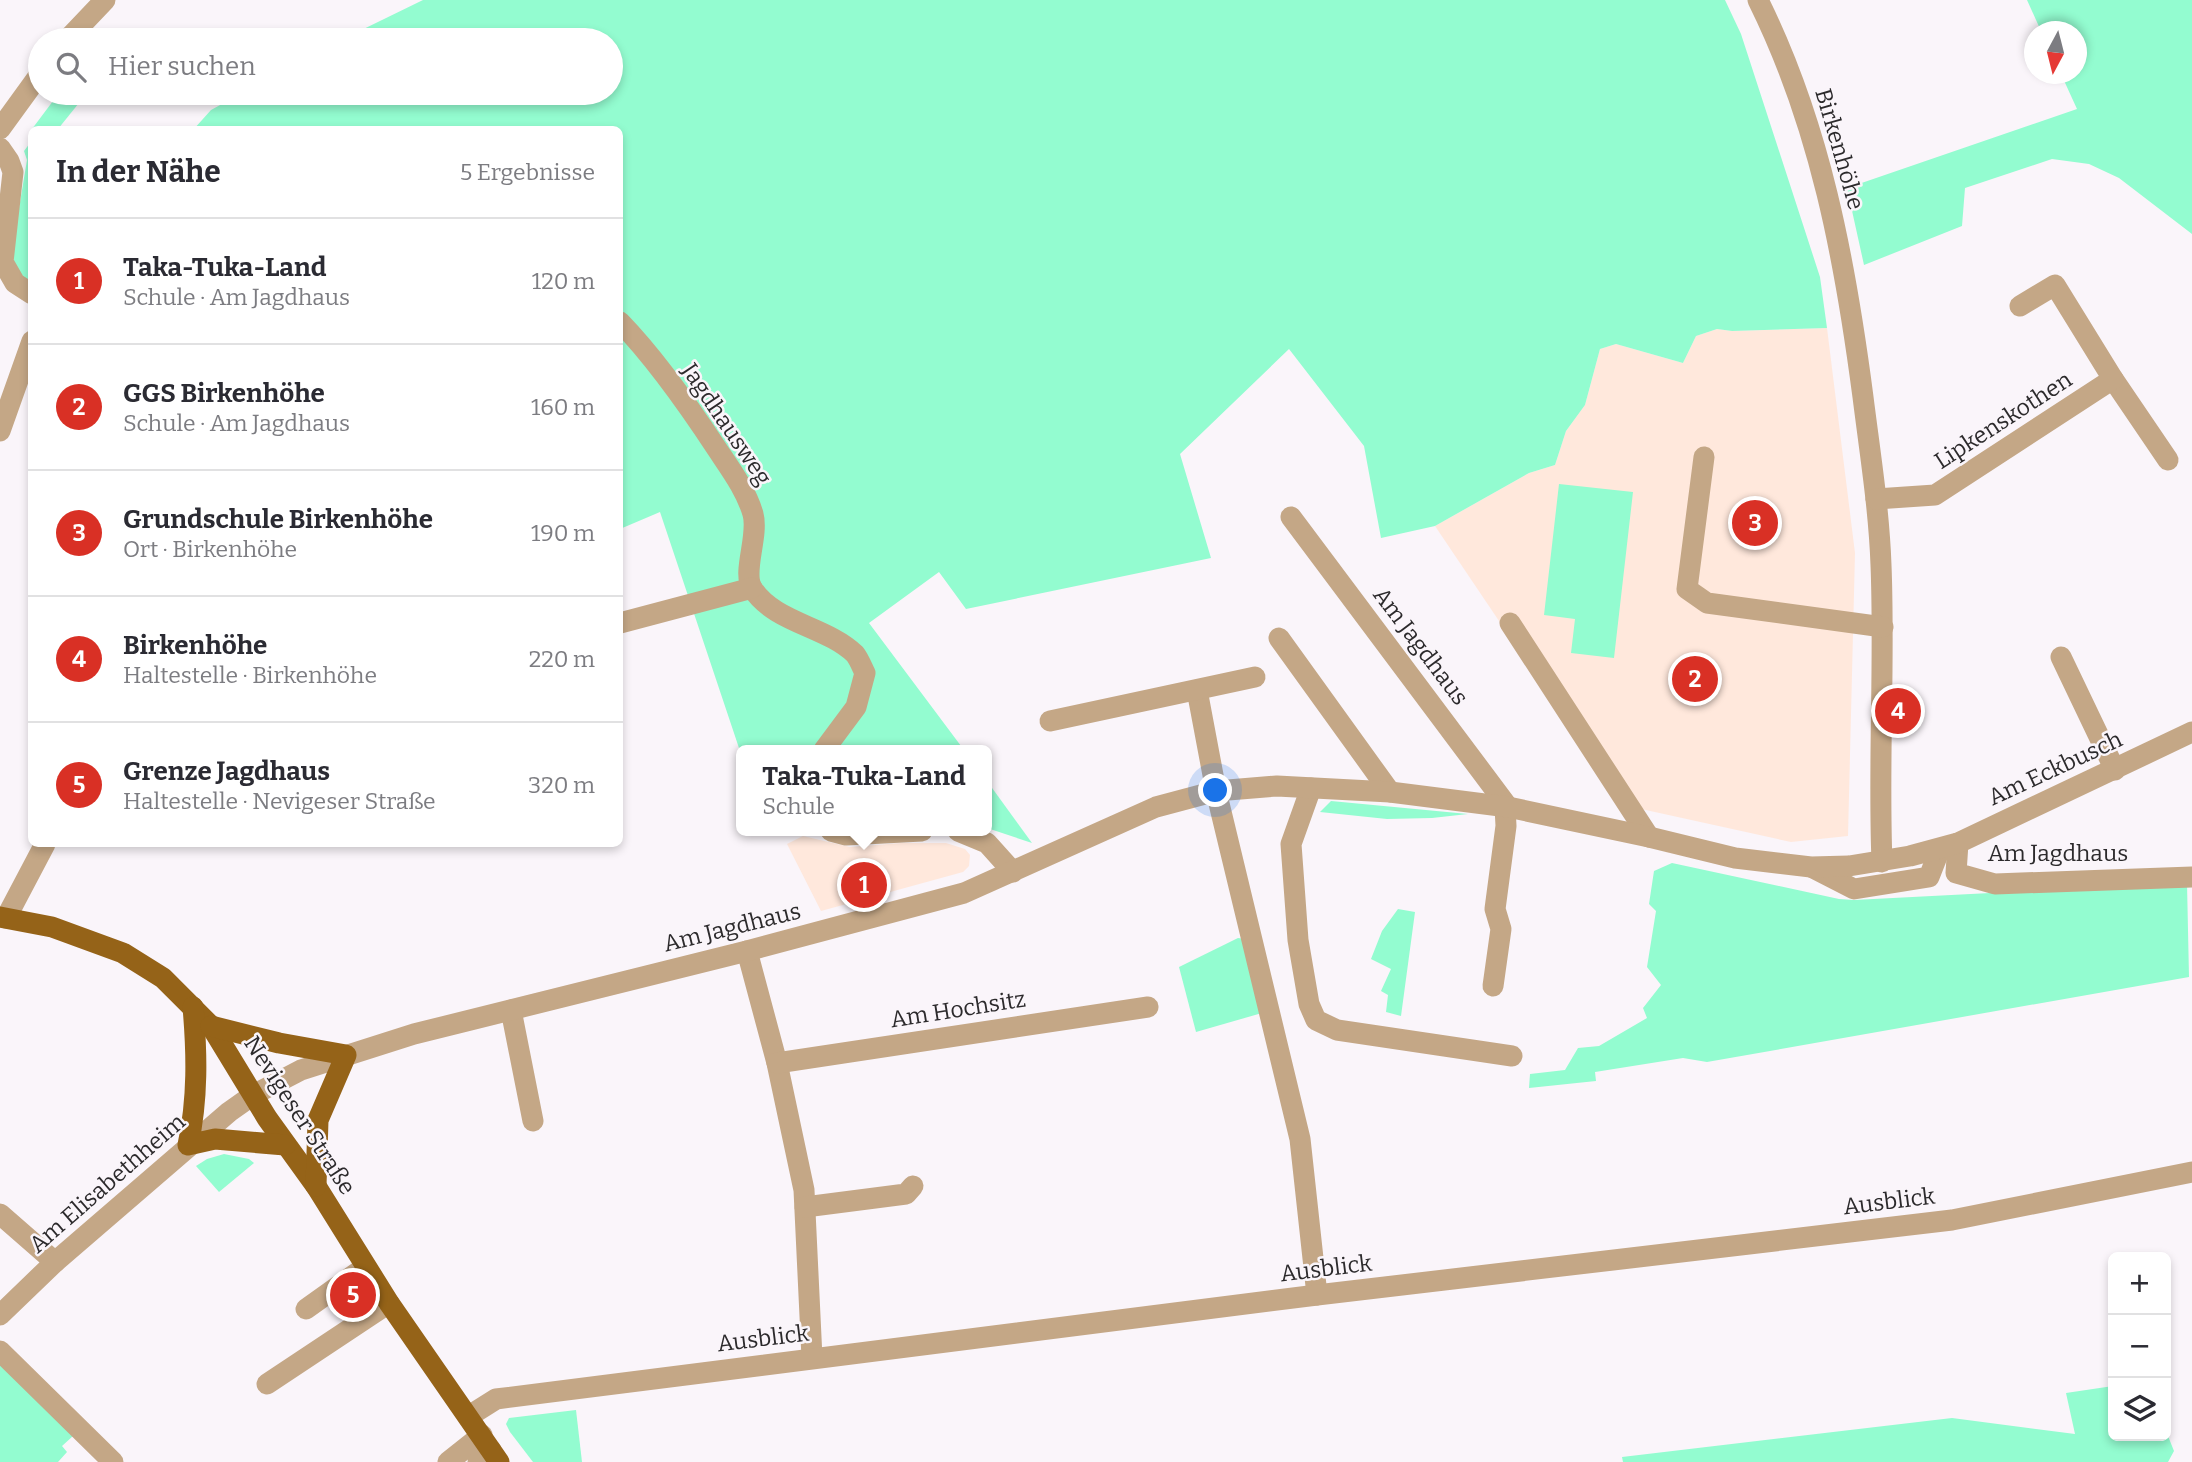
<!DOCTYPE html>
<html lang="de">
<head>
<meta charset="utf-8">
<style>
	body { margin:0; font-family:Bitter,serif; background:#f7f7f7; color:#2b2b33 }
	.controls { position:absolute; right:21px; bottom:21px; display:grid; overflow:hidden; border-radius:10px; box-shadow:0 4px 10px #0003 }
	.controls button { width:63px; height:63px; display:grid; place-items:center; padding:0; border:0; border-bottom:2px solid #e1e1e2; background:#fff; color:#2b2b33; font:35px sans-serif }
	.compass { position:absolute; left:2024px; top:21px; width:63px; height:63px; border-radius:50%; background:#fff; box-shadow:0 4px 10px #0003; rotate:187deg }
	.you { position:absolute; left:1216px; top:791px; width:24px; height:24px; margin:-18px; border:5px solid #fff; border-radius:50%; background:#1a73e8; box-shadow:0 0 0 10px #1a73e833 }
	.badge { display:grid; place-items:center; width:46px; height:46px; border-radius:50%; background:#d93025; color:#fff; font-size:23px; font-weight:700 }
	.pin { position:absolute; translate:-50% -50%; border:4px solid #fff; box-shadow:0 2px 7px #0006 }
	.popup { position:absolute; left:736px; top:745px; width:256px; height:91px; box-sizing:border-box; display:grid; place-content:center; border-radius:10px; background:#fff; filter:drop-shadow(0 2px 5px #0005); font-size:23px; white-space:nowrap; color:#7c7c81 }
	.popup b { font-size:26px; color:#2b2b33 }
	.popup::after { content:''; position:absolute; left:50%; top:100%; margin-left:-14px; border:14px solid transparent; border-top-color:#fff }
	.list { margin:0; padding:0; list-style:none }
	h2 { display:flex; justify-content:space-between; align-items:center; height:91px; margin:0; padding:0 28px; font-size:30px }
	h2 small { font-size:23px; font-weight:400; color:#7c7c81 }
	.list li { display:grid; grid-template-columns:46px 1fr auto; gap:21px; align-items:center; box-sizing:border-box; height:126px; padding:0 28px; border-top:2px solid #e1e1e2 }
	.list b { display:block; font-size:26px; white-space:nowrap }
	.list p { margin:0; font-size:23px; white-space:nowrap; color:#7c7c81 }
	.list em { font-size:23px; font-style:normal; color:#7c7c81 }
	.icon { flex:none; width:38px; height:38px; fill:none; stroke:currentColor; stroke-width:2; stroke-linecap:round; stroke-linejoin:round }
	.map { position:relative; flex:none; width:2192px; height:1462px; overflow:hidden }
	.search { position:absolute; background:#fff; box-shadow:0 4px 10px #0003; left:28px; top:28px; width:595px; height:77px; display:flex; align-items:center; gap:18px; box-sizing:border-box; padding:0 24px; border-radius:38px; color:#7c7c81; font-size:26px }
	.panel { position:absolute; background:#fff; box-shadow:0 4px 10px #0003; left:28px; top:126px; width:595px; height:721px; border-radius:10px }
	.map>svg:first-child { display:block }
	.education { fill:#ffe8dc }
	.green { fill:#93fcd0 }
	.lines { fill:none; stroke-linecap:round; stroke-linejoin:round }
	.minor { stroke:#c4a786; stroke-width:21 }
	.major { stroke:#956318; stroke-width:21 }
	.labels { text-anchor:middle; stroke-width:5; stroke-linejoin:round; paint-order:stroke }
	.street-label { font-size:23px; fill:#2c2a2c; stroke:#faf5fa }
</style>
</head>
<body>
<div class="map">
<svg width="2192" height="1462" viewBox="0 0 2192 1462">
	<rect width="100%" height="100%" fill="#faf5fa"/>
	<!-- education -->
	<g class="education">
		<polygon points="1827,328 1855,553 1848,836 1791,842 1623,805 1435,526 1529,473 1555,465 1566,431 1585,405 1600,349 1616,344 1683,363 1696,336 1717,329 1732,331"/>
		<polygon points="803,836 850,847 901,843 946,843 965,849 970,855 969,866 963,872 821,911 787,844"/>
	</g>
	<!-- green -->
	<g class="green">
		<polygon points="423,0 1725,0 1741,34 1820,277 1827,328 1732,331 1717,329 1696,336 1683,363 1616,344 1600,349 1585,405 1566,431 1555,465 1529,473 1435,526 1381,538 1364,446 1289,349 1180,454 1211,558 966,609 939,572 869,623 964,750 742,750 741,754 660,512 620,529 620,130 193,130 211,110 242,93 611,93 611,40 341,40"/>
		<polygon points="2027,0 2192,0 2192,234 2119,178 2089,164 2052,159 1965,188 1962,226 1864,265 1847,188 2077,109 2061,74 2076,74 2076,32 2041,31"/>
		<polygon points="59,93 87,93 58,129 32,129"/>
		<path d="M31,133V282C18,276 13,264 12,250L27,160L24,151L30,143Z"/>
		<polygon points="1559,484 1633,492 1614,658 1571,653 1575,619 1544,615"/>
		<polygon points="987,781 1032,843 987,828"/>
		<polygon points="1331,801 1468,814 1432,818 1387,819 1320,812"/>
		<polygon points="1672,863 1839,899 1854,900 2187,883 2189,977 1707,1062 1683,1058 1595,1072 1596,1081 1529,1088 1530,1074 1565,1070 1578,1048 1599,1046 1647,1018 1643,1008 1661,985 1647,967 1656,911 1649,904 1654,871"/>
		<polygon points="1398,909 1415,912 1401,1016 1386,1012 1388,995 1381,991 1391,969 1371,959 1382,931"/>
		<polygon points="1238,938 1245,939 1262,1013 1196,1032 1179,967"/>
		<polygon points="224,1154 249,1159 254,1163 219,1192 196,1166 207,1159"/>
		<polygon points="0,1363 73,1436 62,1446 67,1452 58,1462 0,1462"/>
		<polygon points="2113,1386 2113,1436 2166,1436 2166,1431 2174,1451 2168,1462 1623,1462 1622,1457 1952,1418 2075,1434 2066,1393"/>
		<polygon points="576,1410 582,1462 533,1462 510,1432 506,1424 509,1418"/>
	</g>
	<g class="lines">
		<!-- minor -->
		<g class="minor">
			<path d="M1758,0C1820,125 1845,259 1863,397C1870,453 1879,509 1881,565C1885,664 1878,763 1882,862"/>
			<polyline points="67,40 105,0"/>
			<polyline points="0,129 40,74"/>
			<polyline points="0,148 9,161 13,172 3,262 15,283 32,294"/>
			<path d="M620,322C654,357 690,408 717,449C731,470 746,490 753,514C759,536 742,572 752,588C774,623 826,626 855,654C859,659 862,667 865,673L856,707L824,750"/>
			<polyline points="2113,379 2168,460"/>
			<polyline points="0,431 32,341"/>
			<polyline points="1704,457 1687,589 1707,603 1883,627"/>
			<polyline points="1876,499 1935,495 2113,379 2055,285 2020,306"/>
			<polyline points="1291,517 1508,807"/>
			<polyline points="620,623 752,588"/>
			<polyline points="1510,623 1649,837"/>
			<polyline points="1279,638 1390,792"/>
			<polyline points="2061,657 2115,770"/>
			<polyline points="1197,690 1216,791 1300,1139 1317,1295"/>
			<polyline points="1050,721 1255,677"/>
			<polyline points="1311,788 1291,844 1298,940 1309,1004 1316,1020 1337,1030 1512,1056"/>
			<polyline points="831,831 846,835 922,831"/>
			<polyline points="958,831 987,843 1013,872"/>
			<polyline points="1958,843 1956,873 1995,884 2192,877"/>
			<polyline points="1813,868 1854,889 1929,877 1940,849"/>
			<polyline points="6,918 45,844"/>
			<polyline points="747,951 777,1063 804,1190 812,1358"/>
			<polyline points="1493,986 1501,929 1495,909 1506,826 1505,807"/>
			<polyline points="511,1010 533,1121"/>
			<polyline points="777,1063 1148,1007"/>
			<polyline points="805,1207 906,1194 913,1186"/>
			<polyline points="0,1214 55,1262"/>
			<polyline points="306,1309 365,1267"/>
			<polyline points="0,1315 55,1262 229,1112 253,1095 301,1070 414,1034 747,951 964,893 1156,807 1216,791 1277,786 1390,792 1508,807 1649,837 1735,858 1811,867 1849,866 1910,856 1958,843 2192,732"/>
			<polyline points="0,1351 113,1462"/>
			<polyline points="267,1384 389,1303"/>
			<polyline points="469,1416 496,1399 1317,1295 1952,1220 2192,1172"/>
			<polyline points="448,1462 482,1435"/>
			<polyline points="478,1462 491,1450"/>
		</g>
		<!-- major -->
		<g class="major">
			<polyline points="0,917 52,927 123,953 163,978 211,1026 267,1118 316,1186 389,1303 499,1462"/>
			<path d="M193,1007C197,1053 198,1099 188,1145L215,1139L285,1145"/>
			<polyline points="211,1026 279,1043 346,1055 318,1120 316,1186"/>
		</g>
	</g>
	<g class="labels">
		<!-- street labels -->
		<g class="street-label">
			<text transform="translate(1840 149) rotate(74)" y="8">Birkenhöhe</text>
			<text transform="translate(2003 420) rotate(-33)" y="8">Lipkenskothen</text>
			<text transform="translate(727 424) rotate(56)" y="8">Jagdhausweg</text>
			<text transform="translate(1421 646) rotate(53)" y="8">Am Jagdhaus</text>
			<text transform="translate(2055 768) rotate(-25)" y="8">Am Eckbusch</text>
			<text x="2058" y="861">Am Jagdhaus</text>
			<text transform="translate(732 927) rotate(-14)" y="8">Am Jagdhaus</text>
			<text transform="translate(958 1009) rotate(-9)" y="8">Am Hochsitz</text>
			<text transform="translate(300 1115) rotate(57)" y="8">Nevigeser Straße</text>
			<text transform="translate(107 1183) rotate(-41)" y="8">Am Elisabethheim</text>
			<text transform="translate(1889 1201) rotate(-7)" y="8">Ausblick</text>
			<text transform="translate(1326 1268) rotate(-7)" y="8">Ausblick</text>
			<text transform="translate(763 1338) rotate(-7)" y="8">Ausblick</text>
		</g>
	</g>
</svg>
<div class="controls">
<button>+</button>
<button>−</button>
<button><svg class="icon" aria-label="layers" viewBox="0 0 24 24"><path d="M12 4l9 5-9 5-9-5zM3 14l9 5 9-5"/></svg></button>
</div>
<svg class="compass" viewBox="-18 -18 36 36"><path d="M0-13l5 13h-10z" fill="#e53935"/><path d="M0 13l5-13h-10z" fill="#7c7c81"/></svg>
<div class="you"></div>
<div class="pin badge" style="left:864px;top:885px">1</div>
<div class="popup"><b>Taka-Tuka-Land</b>Schule</div>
<div class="pin badge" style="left:1695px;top:679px">2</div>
<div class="pin badge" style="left:1755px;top:523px">3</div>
<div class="pin badge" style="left:1898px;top:711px">4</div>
<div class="pin badge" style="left:353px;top:1295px">5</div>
<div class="search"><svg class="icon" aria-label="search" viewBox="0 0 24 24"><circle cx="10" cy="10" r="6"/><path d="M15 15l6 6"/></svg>Hier suchen</div>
<section class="panel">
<h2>In der Nähe<small>5 Ergebnisse</small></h2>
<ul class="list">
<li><span class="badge">1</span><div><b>Taka-Tuka-Land</b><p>Schule · Am Jagdhaus</p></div><em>120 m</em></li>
<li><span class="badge">2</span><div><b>GGS Birkenhöhe</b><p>Schule · Am Jagdhaus</p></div><em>160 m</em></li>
<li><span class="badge">3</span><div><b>Grundschule Birkenhöhe</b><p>Ort · Birkenhöhe</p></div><em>190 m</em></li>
<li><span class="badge">4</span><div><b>Birkenhöhe</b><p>Haltestelle · Birkenhöhe</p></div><em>220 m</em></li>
<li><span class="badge">5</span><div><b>Grenze Jagdhaus</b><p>Haltestelle · Nevigeser Straße</p></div><em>320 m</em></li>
</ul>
</section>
</div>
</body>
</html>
